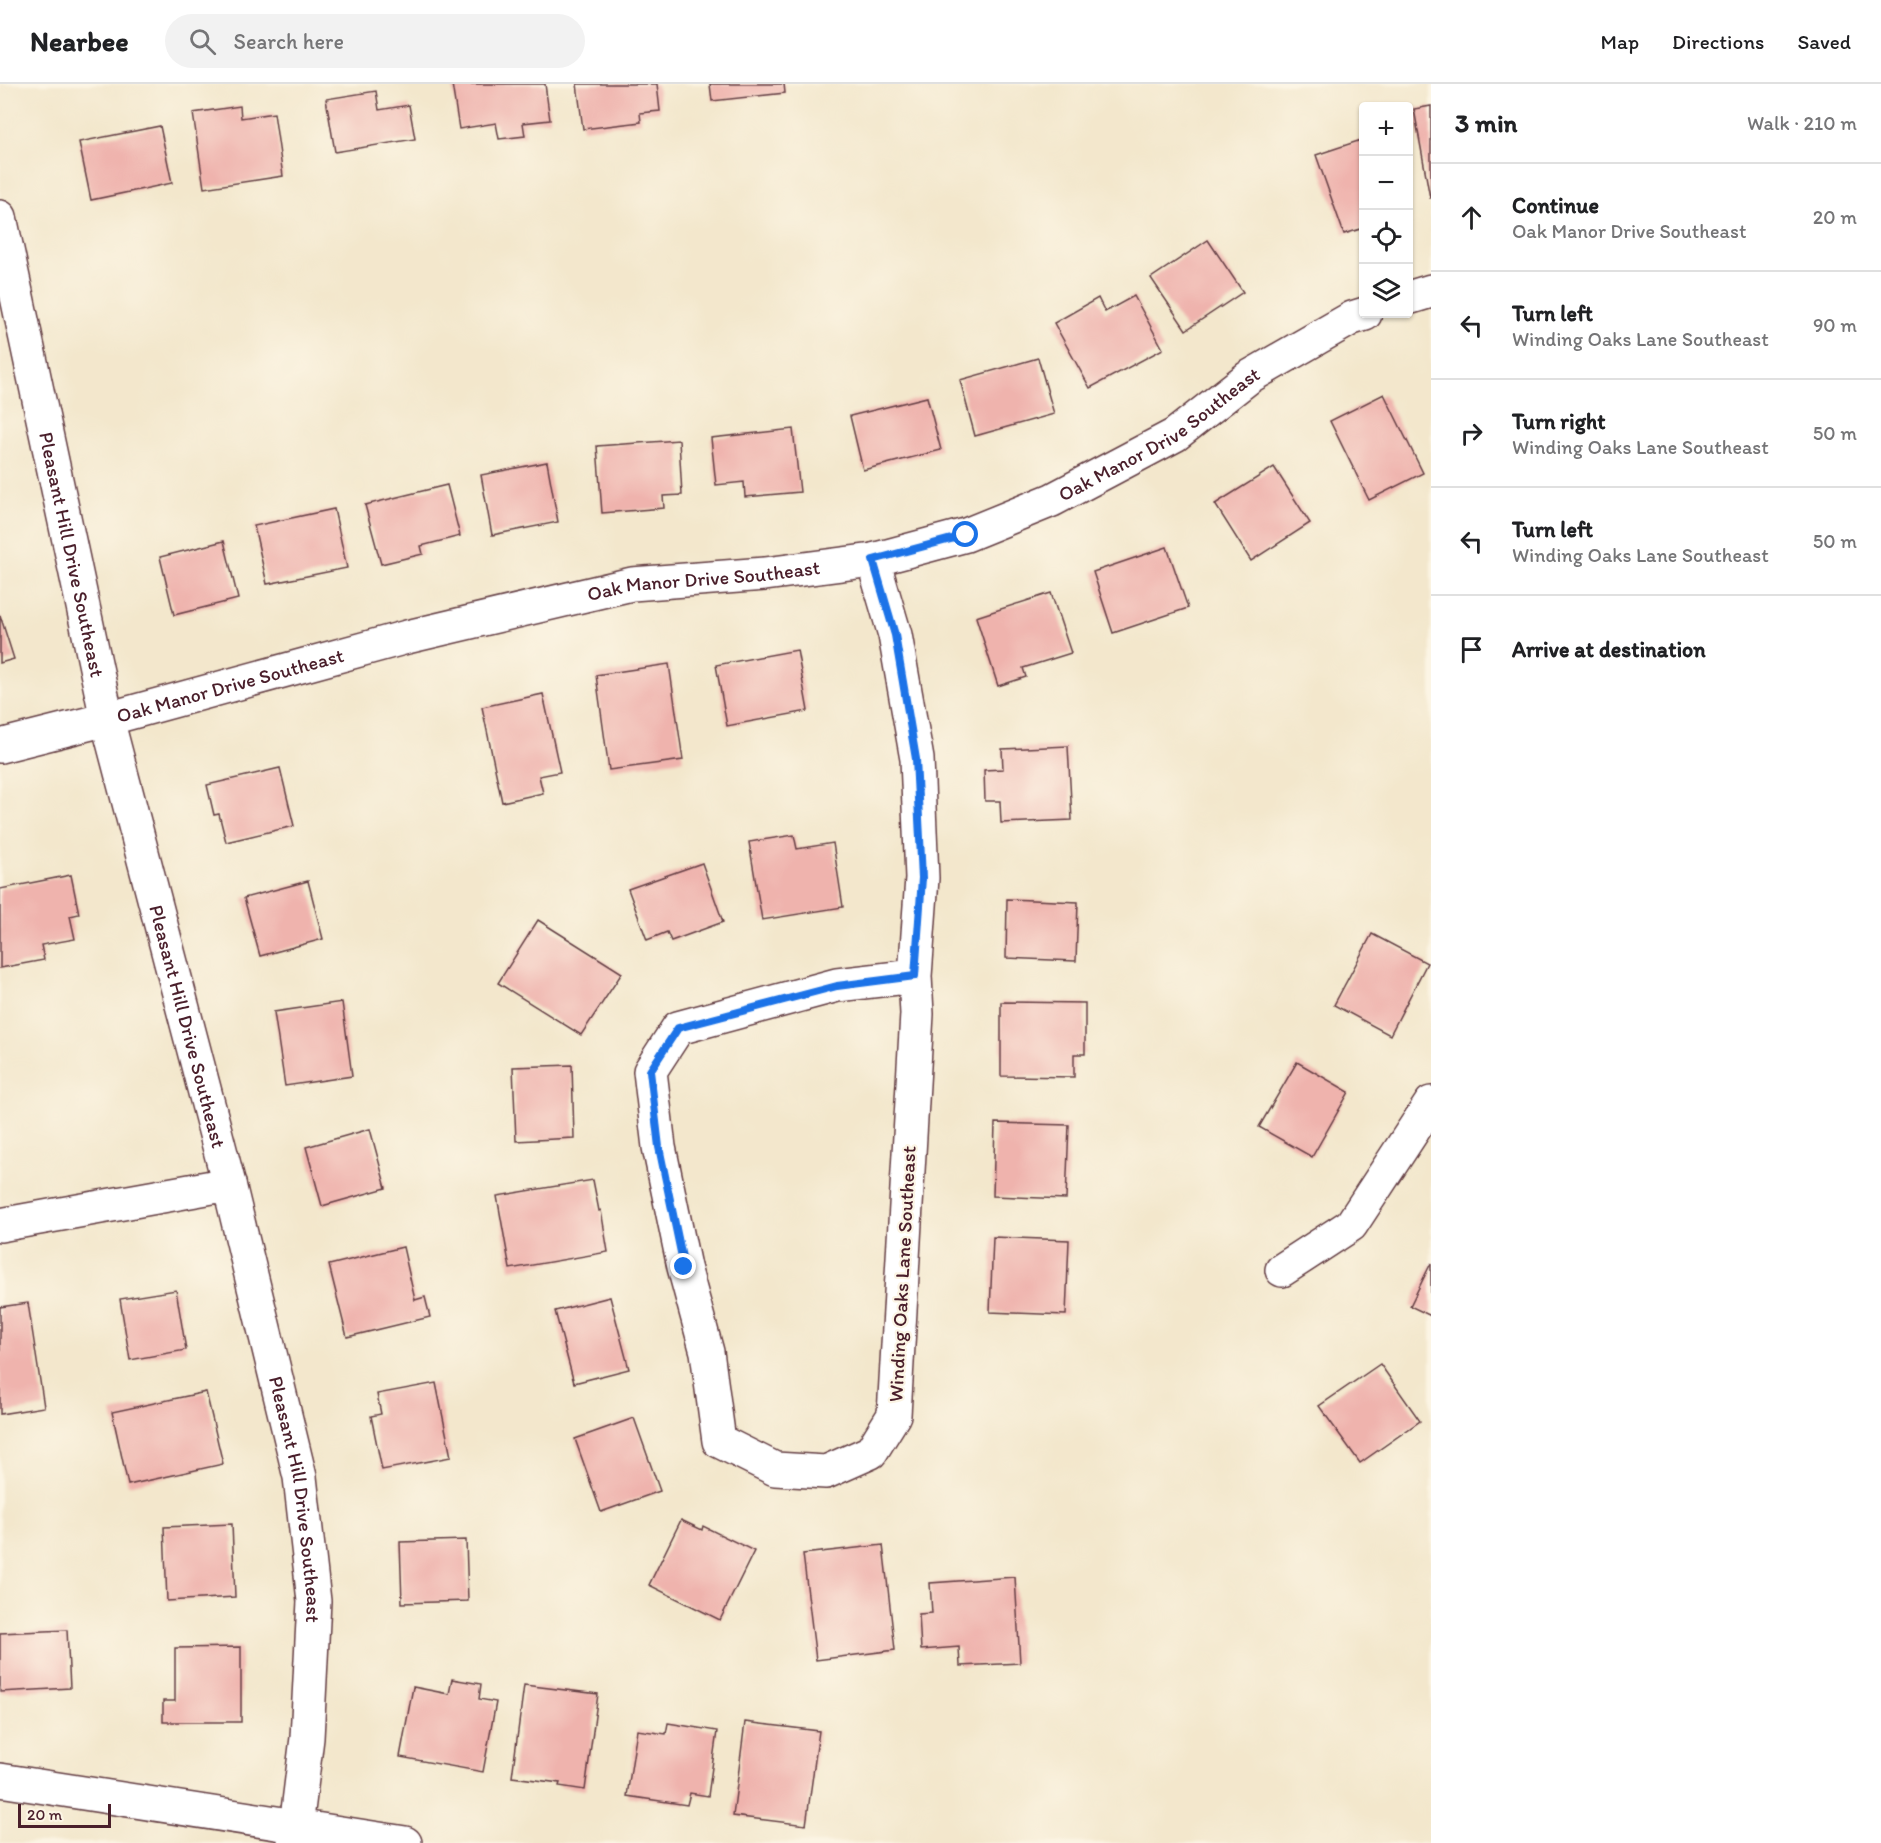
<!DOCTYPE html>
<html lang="en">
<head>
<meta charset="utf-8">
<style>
	body { margin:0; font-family:Itim,sans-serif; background:#f2f2f2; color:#202124 }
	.controls { position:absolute; right:18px; top:18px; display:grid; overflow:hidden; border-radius:6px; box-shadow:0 2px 4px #0004 }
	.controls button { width:54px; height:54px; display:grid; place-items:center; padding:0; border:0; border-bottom:2px solid #e0e0e0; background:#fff; color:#202124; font:30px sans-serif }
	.scale { position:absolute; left:18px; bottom:15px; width:93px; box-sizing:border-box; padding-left:6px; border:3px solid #4a1f2b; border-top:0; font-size:16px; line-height:21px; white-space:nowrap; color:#4a1f2b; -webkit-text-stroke:4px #fcf5e5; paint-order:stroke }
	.stop { position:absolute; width:18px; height:18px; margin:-14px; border:4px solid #1a73e8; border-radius:50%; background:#fff }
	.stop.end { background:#1a73e8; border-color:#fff; box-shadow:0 2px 6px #0008 }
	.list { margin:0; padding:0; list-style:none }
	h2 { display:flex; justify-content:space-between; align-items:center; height:78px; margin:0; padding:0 24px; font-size:26px }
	h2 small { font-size:20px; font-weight:400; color:#757577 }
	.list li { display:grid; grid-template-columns:39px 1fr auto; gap:18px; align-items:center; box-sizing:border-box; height:108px; padding:0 24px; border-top:2px solid #e0e0e0 }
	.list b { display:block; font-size:22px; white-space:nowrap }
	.list p { margin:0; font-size:20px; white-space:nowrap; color:#757577 }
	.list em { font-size:20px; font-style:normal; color:#757577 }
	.icon { flex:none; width:33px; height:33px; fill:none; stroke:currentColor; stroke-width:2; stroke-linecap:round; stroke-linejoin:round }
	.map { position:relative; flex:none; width:1431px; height:1759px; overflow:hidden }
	header { display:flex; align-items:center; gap:36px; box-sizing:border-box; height:84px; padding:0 30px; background:#fff; border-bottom:2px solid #e0e0e0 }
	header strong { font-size:28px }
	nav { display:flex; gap:33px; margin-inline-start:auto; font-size:21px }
	.search { width:420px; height:54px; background:#f2f2f2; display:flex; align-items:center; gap:15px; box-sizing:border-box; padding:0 21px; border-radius:33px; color:#757577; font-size:22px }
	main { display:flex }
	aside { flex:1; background:#fff }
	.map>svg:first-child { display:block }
	.building { fill:#efb3ad }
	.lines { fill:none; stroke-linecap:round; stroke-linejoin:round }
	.minor-casing { stroke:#633d43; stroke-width:36 }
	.minor { stroke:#fff; stroke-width:33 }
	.route { stroke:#1a73e8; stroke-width:8 }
	.labels { text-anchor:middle; stroke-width:4.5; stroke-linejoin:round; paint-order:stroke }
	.street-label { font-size:20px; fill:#4a1f2b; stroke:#fcf5e5 }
</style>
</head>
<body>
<header>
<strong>Nearbee</strong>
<div class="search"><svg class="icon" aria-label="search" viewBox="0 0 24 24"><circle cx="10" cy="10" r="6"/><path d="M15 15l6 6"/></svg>Search here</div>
<nav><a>Map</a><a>Directions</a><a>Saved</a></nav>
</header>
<main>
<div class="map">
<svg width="1431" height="1759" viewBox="0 0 1431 1759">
	<rect width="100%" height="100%" fill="#fcf5e5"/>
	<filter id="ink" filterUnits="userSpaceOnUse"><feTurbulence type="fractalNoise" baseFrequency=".0167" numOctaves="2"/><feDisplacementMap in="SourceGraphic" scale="12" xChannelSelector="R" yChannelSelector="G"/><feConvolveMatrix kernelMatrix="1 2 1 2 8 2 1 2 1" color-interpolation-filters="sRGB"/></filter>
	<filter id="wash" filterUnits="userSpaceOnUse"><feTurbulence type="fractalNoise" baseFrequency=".008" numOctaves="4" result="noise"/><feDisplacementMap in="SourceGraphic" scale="24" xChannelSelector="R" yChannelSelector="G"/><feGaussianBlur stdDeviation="1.35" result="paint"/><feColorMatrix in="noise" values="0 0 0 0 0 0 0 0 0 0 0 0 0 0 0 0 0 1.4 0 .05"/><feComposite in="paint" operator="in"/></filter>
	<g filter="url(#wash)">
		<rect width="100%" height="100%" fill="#f3e7cc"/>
		<g id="blocks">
			<!-- building -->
			<g class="building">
				<polygon points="452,0 545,0 550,36 523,39 525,52 499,55 496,39 459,45"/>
				<polygon points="577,0 657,0 660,27 640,29 641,38 583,45"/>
				<polygon points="710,0 784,0 785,9 712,17"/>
				<polygon points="376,7 379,26 409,21 415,55 335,68 326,15"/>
				<polygon points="240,22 241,34 274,29 283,92 204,104 193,29"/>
				<polygon points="1431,22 1431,114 1430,114 1414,25"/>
				<polygon points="160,42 172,99 91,116 79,58"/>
				<polygon points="1364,55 1364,144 1344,150 1316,71"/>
				<polygon points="1208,156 1243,208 1186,246 1151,194"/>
				<polygon points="1134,212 1163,265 1090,304 1054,239 1098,214 1105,228"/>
				<polygon points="1038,274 1054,330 975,352 960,296"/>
				<polygon points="1384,310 1423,389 1369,416 1330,337"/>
				<polygon points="927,313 941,366 863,386 850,332"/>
				<polygon points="793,345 800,408 745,413 744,398 716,401 711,354"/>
				<polygon points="679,356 682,411 663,412 664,424 602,429 597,362"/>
				<polygon points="547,378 558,438 492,451 481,391"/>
				<polygon points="1274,383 1310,439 1251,477 1215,420"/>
				<polygon points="447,401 460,452 421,462 423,470 381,480 365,421"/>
				<polygon points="334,425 347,484 267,500 254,442"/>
				<polygon points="224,457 238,515 174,531 160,473"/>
				<polygon points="1167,463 1188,524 1113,549 1093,488"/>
				<polygon points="1051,509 1071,569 1023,584 1026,593 998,602 976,533"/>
				<polygon points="0,531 14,575 0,579"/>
				<polygon points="797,566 808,627 727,642 716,581"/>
				<polygon points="669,580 683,676 609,686 596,591"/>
				<polygon points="543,610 560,688 539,692 543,709 502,718 482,623"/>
				<polygon points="1068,662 1072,736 1001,739 1000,717 985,717 984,686 1003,685 1002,665"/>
				<polygon points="280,684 294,742 226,758 219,730 214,731 207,701"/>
				<polygon points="794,751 797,765 833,759 843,823 762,836 749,758"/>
				<polygon points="702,779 723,838 671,857 667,848 647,856 628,805"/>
				<polygon points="71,791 79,830 70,832 75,855 41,861 44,876 0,884 0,805"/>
				<polygon points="308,797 323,855 260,872 244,814"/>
				<polygon points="1007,815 1078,818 1076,877 1006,874"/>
				<polygon points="538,836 622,889 581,951 498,899"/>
				<polygon points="1372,850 1427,879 1390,951 1334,921"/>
				<polygon points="342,918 352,992 285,1002 274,928"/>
				<polygon points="1001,918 1085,919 1085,970 1074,970 1074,993 1001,992"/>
				<polygon points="1297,978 1349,1008 1312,1073 1259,1043"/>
				<polygon points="572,981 574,1054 516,1057 513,983"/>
				<polygon points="995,1039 1069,1041 1066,1115 993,1112"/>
				<polygon points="370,1045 386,1104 322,1122 306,1063"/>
				<polygon points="593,1096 599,1127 601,1126 608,1168 510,1185 497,1112"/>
				<polygon points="993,1153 1069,1156 1066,1231 990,1228"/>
				<polygon points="403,1163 415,1216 425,1213 430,1233 347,1253 329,1181"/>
				<polygon points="1431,1179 1431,1232 1410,1222"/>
				<polygon points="176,1206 186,1266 130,1276 120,1215"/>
				<polygon points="610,1213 629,1285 574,1299 555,1227"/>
				<polygon points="28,1219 44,1323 0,1330 0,1223"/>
				<polygon points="1380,1280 1420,1337 1360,1379 1319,1322"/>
				<polygon points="436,1299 451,1373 382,1386 371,1332 381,1330 377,1310"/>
				<polygon points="206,1308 223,1380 128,1401 112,1328"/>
				<polygon points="634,1334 660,1407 601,1428 575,1355"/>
				<polygon points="681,1436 702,1446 703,1442 754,1467 720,1536 649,1501"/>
				<polygon points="232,1440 235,1513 167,1517 164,1443"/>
				<polygon points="466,1456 468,1517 402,1519 400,1458"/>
				<polygon points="883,1461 895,1566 816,1576 803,1470"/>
				<polygon points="1015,1493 1020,1579 960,1582 959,1563 921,1566 919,1530 932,1529 930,1499"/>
				<polygon points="67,1546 70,1604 0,1608 0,1549"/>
				<polygon points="241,1563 241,1638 163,1638 163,1617 175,1617 175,1564"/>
				<polygon points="452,1595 481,1600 479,1615 496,1618 483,1688 400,1673 413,1603 449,1610"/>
				<polygon points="524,1601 598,1610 585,1706 559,1702 560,1699 512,1693"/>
				<polygon points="745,1638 819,1647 806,1741 733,1732"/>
				<polygon points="668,1639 717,1647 708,1712 690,1709 687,1721 627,1712 637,1646 666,1650"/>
			</g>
		</g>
	</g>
	<g filter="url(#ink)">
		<use href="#blocks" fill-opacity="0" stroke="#633d43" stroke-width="1.5"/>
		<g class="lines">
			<defs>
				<g id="minor">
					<path id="s1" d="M0,133L107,635L229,1100L300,1393L314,1517L307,1654L294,1759"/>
					<polyline points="1408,214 1431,207"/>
					<polyline points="873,476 895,551 917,675 922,794 915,892 917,930 894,1331 871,1368 826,1388 775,1385 719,1357 707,1268 684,1183 659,1063 650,987 678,944 837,901 915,892"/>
					<path id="s2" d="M0,662L107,635L407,553L632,500L765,490L873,476L966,451L1052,416L1175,351L1249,293L1352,234L1365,230"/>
					<polyline points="0,1141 229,1100"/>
					<polyline points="1282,1186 1351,1141 1431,1019"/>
					<polyline points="0,1696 405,1759"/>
				</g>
			</defs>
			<!-- minor casing -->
			<use href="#minor" class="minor-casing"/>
			<!-- minor -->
			<use href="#minor" class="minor"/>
		</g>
	</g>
	<g class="lines" filter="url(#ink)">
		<!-- route -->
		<polyline class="route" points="684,1183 659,1063 650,987 678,944 837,902 915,892 922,794 916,675 895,551 873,476 966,451"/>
	</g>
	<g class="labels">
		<!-- street labels -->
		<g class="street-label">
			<text dy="7" stroke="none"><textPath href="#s2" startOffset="1210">Oak Manor Drive Southeast</textPath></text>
			<text dy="7" stroke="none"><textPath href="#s1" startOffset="345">Pleasant Hill Drive Southeast</textPath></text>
			<text dy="7" stroke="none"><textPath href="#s2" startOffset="724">Oak Manor Drive Southeast</textPath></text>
			<text dy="7" stroke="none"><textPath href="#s2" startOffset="238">Oak Manor Drive Southeast</textPath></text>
			<text dy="7" stroke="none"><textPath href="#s1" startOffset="831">Pleasant Hill Drive Southeast</textPath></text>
			<text transform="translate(902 1190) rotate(-87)" y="7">Winding Oaks Lane Southeast</text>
			<text dy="7" stroke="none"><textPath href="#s1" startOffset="1317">Pleasant Hill Drive Southeast</textPath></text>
		</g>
	</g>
</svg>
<div class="controls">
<button>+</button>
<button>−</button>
<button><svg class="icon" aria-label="locate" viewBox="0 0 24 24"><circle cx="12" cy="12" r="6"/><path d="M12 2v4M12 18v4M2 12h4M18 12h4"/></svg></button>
<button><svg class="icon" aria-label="layers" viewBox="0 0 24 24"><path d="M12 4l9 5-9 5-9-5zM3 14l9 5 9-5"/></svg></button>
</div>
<div class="scale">20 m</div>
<div class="stop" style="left:966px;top:451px"></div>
<div class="stop end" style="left:684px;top:1183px"></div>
</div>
<aside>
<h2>3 min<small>Walk · 210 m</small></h2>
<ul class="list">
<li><svg class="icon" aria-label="ahead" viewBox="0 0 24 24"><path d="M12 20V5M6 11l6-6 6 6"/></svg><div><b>Continue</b><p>Oak Manor Drive Southeast</p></div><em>20 m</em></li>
<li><svg class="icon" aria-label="left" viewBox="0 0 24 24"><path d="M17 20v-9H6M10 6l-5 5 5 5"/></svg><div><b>Turn left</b><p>Winding Oaks Lane Southeast</p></div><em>90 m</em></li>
<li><svg class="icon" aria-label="right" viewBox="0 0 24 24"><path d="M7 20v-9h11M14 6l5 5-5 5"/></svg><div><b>Turn right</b><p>Winding Oaks Lane Southeast</p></div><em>50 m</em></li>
<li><svg class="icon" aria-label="left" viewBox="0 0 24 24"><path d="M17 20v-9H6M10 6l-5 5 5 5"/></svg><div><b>Turn left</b><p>Winding Oaks Lane Southeast</p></div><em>50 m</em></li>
<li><svg class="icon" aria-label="arrive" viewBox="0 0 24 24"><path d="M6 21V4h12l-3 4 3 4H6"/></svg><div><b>Arrive at destination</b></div></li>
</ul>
</aside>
</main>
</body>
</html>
